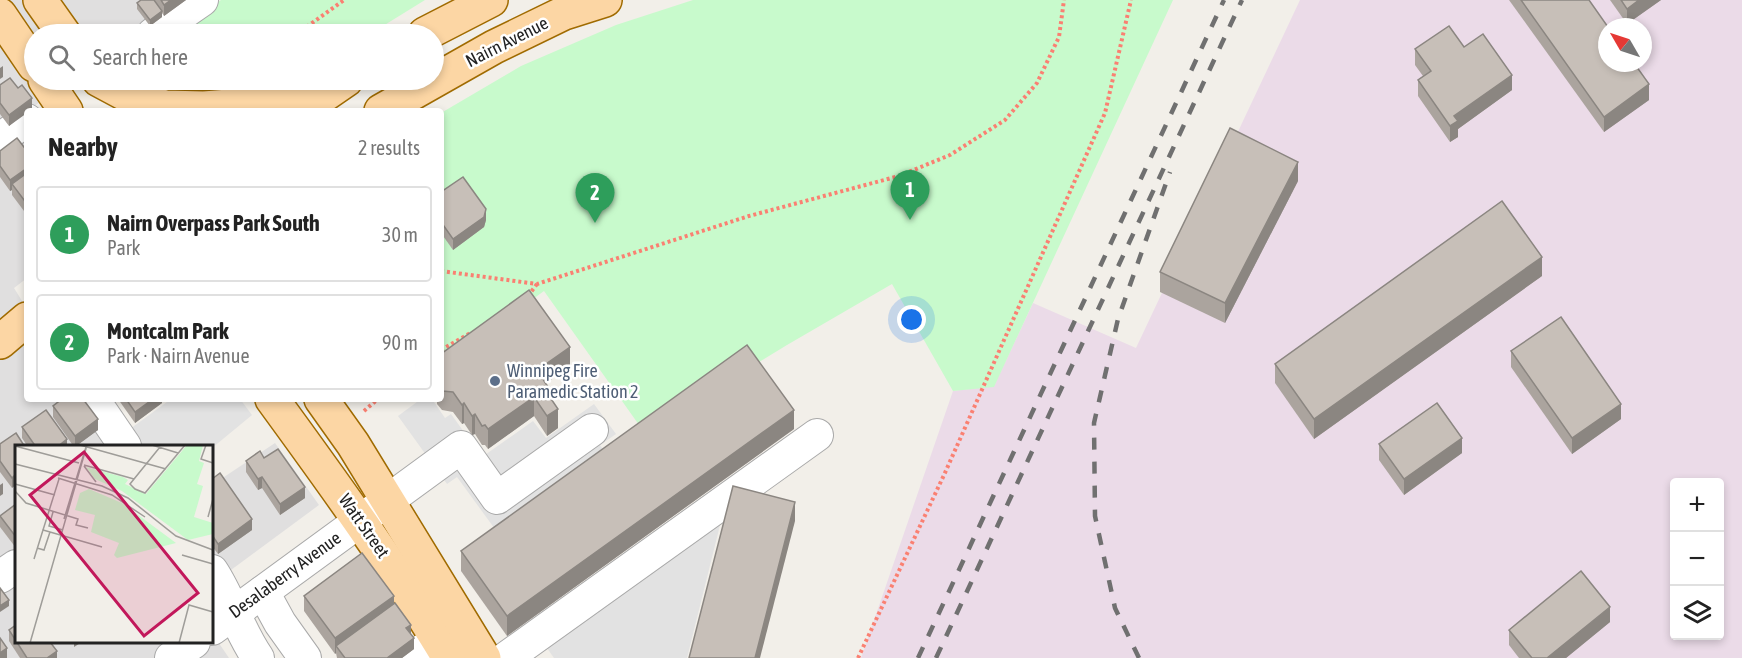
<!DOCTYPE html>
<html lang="en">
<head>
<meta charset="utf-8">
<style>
	body { margin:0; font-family:"Asap Condensed",sans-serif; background:#f6f6f6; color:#222 }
	.controls { position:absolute; right:18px; bottom:18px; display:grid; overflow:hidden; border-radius:6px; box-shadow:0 3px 9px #0003 }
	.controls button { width:54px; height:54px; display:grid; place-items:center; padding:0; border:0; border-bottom:2px solid #e0e0e0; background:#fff; color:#222; font:30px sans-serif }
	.compass { position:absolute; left:1598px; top:18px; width:54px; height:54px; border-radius:50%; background:#fff; box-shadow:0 3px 9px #0003; rotate:309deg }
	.you { position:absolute; left:912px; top:320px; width:21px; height:21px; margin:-15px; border:4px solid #fff; border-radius:50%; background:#1a73e8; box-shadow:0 0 0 9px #1a73e833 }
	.badge { display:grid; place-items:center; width:39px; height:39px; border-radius:50%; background:#d40000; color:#fff; font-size:20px; font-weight:700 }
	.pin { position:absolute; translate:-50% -50px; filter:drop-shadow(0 2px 3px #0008) }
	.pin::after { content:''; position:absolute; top:32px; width:21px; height:18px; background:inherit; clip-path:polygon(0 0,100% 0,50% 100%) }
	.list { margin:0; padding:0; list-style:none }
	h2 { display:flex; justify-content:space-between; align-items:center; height:78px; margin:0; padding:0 24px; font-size:26px }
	h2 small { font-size:20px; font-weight:400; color:#767676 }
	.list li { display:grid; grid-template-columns:39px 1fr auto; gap:18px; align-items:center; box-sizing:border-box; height:96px; margin:0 12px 12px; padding:0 12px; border:2px solid #e0e0e0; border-radius:6px }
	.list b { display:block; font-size:22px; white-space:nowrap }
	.list p { margin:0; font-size:20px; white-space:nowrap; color:#767676 }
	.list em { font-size:20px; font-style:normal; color:#767676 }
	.icon { flex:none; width:33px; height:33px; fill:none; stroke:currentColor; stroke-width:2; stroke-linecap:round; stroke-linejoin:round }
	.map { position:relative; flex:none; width:1742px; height:658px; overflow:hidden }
	.search { position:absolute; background:#fff; box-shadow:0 3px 9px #0003; left:24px; top:24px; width:420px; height:66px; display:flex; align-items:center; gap:15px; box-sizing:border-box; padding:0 21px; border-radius:33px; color:#767676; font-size:22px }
	.panel { position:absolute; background:#fff; box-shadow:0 3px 9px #0003; left:24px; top:108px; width:420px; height:294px; border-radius:6px }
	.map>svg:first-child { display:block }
	.residential { fill:#e0dfdf }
	.industrial { fill:#ebdbe8; fill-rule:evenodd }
	.park { fill:#c8facc }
	.parking { fill:#e2e2e2 }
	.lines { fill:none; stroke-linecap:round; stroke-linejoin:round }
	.minor-casing { stroke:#a9a9a9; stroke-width:34 }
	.major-casing { stroke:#a06b00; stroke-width:36 }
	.path { stroke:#fa8072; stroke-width:4; stroke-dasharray:3 3; stroke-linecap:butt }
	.minor { stroke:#fff; stroke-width:32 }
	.major { stroke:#fcd6a4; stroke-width:33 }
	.rail { stroke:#707070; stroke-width:4.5; stroke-dasharray:12 12; stroke-linecap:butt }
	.wall { fill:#aba49e }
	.shaded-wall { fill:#8b8681 }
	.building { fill:#c7bfb8; stroke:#8b8681; stroke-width:1.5 }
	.service-dot { fill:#5c6f8a; stroke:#fff; stroke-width:2 }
	.labels { text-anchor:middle; stroke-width:5; stroke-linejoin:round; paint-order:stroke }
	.street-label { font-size:18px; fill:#222; stroke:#fff }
	.service-label { font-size:18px; fill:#4e5e75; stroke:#fff; text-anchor:start }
	.inset-road { fill:none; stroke:#9f9d99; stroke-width:1.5 }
	.view { fill:#c2185b; fill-opacity:0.15; stroke:#c2185b; stroke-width:3 }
	.inset-edge { fill:none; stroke:#222; stroke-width:3 }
</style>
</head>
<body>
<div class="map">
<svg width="1742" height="658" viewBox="0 0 1742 658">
	<rect width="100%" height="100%" fill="#f2efe9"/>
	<!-- residential -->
	<g class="residential">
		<polygon points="0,0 180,0 134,34 34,34 34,80 72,80 27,111 27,278 14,288 27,309 27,399 86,399 117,446 16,446 16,642 212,642 212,633 229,658 0,658"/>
		<polygon points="275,443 319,505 212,584 212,485"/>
	</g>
	<!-- industrial -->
	<path class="industrial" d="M1300,0H1742V658H861L953,391L994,386L1033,303L1136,348ZM1607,27H1643V63H1607ZM1674,482H1720V636H1674Z"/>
	<!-- park -->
	<g class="park">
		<polygon points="221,0 425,0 370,34 172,34"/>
		<polygon points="693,0 1173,0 994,387 953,391 892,284 787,345 644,432 544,291 441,366 441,113 521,66 616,25"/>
		<path d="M143,80H257C224,84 173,97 143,80Z"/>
	</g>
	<!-- parking -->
	<g class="parking">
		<polygon points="165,399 240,399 252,415 212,448 212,446 142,446 130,429 167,402"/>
		<polygon points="421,399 432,399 445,418 451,414 482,457 533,421 546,438 594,404 616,434 600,445 609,458 500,536 457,477 447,484 398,416"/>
		<polygon points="723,513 687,658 554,658 547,648"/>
	</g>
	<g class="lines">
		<defs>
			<g id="minor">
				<polyline points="153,34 202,0"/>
				<polyline points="0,139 27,120"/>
				<polyline points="93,399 125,446"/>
				<path d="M212,571C230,598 239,631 258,658"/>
				<polyline points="0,577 16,566"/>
				<polyline points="263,592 280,623 305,658"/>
				<polyline points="212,629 461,447 497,498 592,430"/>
				<polyline points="171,658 194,642"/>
				<polyline points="411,658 460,625"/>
				<polyline points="506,658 817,435"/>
			</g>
			<g id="major">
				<polyline points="40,0 64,34"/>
				<polyline points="0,15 34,65"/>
				<polyline points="425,34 491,0"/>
				<polyline points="45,80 66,111"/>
				<polyline points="99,80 127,95 165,107 204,108 242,105 321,80"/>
				<polyline points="301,111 346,80"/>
				<polyline points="381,111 494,47 564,13 605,0"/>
				<polyline points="0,342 27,319"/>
				<path d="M272,399C334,484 395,568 449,658"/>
				<polyline points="321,399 353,444 484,658"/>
			</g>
		</defs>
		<!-- minor casing -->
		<use href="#minor" class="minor-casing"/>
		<!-- major casing -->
		<use href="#major" class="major-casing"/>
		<!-- path -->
		<g class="path">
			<polyline points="297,34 344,0"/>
			<polyline points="441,271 537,284 749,216 899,176 950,155 1005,120 1037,83 1059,37 1064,0"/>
			<polyline points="528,296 537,284"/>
			<polyline points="441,350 472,332"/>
			<polyline points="364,411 378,399"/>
			<polyline points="858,658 944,475 1105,113 1131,0"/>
		</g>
		<!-- minor -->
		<use href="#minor" class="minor"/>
		<!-- major -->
		<use href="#major" class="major"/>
		<!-- rail -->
		<g class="rail">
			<polyline points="918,658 1224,0"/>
			<polyline points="936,658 1242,0"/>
			<polyline points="1139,658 1115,608 1095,516 1094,423 1118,319 1170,172"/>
		</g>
	</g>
	<!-- wall -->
	<g class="wall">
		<polygon points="141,0 186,0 164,16 162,13 162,17 150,26 137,9 137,3"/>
		<polygon points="1509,0 1589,0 1649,100 1604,132"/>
		<polygon points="1610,0 1661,0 1627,24"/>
		<polygon points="1464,47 1512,90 1458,129 1458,137 1450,142 1418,96 1418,80 1423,76 1415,65 1415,49"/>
		<polygon points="0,85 32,109 29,111 27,111 9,126 0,114"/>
		<polygon points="0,151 27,151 27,215 12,195 12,190 10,191 0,177"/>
		<polygon points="1298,181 1225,323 1160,292 1160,272"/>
		<polygon points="441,192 486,220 484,227 453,250 441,233"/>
		<polygon points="1542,276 1314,439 1275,383 1275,364"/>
		<polygon points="1511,351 1621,419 1572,454 1511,367"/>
		<polygon points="441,354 570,366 545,384 558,428 547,436 534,416 488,449 485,445 482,445 475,434 472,435 464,423 462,424 453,412 442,410 437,404 437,399 441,399"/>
		<polygon points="118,399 162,399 162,403 135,423"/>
		<polygon points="53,406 98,430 74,447 53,417"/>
		<polygon points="22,427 67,447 28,447 22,438"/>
		<polygon points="794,429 507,636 461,571 461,551"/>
		<polygon points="16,433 12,488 0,472 0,444"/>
		<polygon points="1379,444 1462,453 1404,495 1379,460"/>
		<polygon points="264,458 305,498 280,515 262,488 258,490 246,472 246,461"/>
		<polygon points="212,479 252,530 218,554 212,546"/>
		<polygon points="16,504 16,548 0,527 0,516"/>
		<polygon points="304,596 394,604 411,635 414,649 402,658 337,658 336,653 335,654 304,611"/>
		<polygon points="1610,622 1566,658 1519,658 1509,645 1509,630"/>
		<polygon points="9,630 57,658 20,658 9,641"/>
	</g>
	<!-- shaded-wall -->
	<g class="shaded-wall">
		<polygon points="171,0 186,0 164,16 164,5"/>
		<polygon points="1639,0 1661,0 1627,24 1627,9"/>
		<polygon points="162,11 162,17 150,26 150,20"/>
		<polygon points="3,66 3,77 0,79 0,68"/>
		<polygon points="1512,75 1512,90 1458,129 1458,137 1450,142 1450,126 1454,116"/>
		<polygon points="1649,84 1649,100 1604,132 1604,117"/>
		<polygon points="32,98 32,109 29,111 27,111 27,113 9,126 9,115"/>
		<polygon points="1298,162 1298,181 1225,323 1225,303"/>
		<polygon points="27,168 27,179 12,184 12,190 10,191 10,180"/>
		<polygon points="486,209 486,220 484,227 453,250 453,239"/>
		<polygon points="1542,257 1542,276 1314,439 1314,419"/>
		<polygon points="570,347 570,366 539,388 539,369"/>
		<polygon points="534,397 534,416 488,449 488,429"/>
		<polygon points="153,399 162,399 162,403 135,423 135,412"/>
		<polygon points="464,403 464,423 462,424 462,405"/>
		<polygon points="1621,404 1621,419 1572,454 1572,438"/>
		<polygon points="558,409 558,428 547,436 547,416"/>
		<polygon points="794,410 794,429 507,636 507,616"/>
		<polygon points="475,414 475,434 472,435 472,416"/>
		<polygon points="98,419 98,430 75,447 75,436"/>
		<polygon points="1462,438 1462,453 1404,495 1404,479"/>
		<polygon points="67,439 67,447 57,447"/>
		<polygon points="16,474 16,485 12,488 12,478"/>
		<polygon points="262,477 262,488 258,490 258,479"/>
		<polygon points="3,483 3,494 0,496 0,485"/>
		<polygon points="305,487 305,498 280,515 280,504"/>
		<polygon points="795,502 795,521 760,658 755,658"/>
		<polygon points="252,519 252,530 218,554 218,544"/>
		<polygon points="394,596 394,611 336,646 336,653 335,654 335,638"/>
		<polygon points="9,600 9,606 0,612 0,606"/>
		<polygon points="1610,607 1610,622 1566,658 1547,658"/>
		<polygon points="411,625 411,636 406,628"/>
		<polygon points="414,638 414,649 402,658 387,658"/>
		<polygon points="74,642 82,642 74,647"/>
		<polygon points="7,648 7,658 0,658 0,653"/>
		<polygon points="57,651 57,658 47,658"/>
	</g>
	<!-- building -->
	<g class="building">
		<polygon points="141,0 154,0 162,11 150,20 137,3"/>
		<polygon points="161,0 171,0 164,5"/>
		<polygon points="1521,0 1589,0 1608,27 1607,27 1607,63 1634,63 1649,84 1604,117"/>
		<polygon points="1621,0 1639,0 1627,9"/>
		<polygon points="1449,26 1464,47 1483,34 1512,75 1454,116 1458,121 1450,126 1418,80 1431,71 1415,49"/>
		<polygon points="10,78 18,88 22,85 32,98 9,115 0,103 0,85"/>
		<polygon points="1230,128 1298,162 1225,303 1160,272"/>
		<polygon points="17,138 27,151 27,168 10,180 0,166 0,151"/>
		<polygon points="27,173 27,204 12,184"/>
		<polygon points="463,177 486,209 484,217 453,239 441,222 441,192"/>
		<polygon points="1502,201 1542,257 1314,419 1275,364"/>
		<polygon points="529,290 570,347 539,369 539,373 548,387 545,390 558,409 547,416 534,397 488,429 485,425 482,426 475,414 472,416 464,403 462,405 453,392 442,391 441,389 441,354"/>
		<polygon points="1561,317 1621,404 1572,438 1511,351"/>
		<polygon points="747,345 794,410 507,616 461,551"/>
		<polygon points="62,399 83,399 98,419 75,436 53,406"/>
		<polygon points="126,399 153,399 135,412"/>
		<polygon points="1437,403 1462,438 1404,479 1379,444"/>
		<polygon points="46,410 67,439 57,447 36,447 22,427"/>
		<polygon points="16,433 25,447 16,447 16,474 12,478 0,461 0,444"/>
		<polygon points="278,449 305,487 280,504 262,477 258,479 246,461 260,451 264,458"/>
		<polygon points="220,473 252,519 218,544 212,535 212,479"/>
		<polygon points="733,486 795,502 755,658 689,658"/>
		<polygon points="16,504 16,537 0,516"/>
		<polygon points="362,553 394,596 335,638 304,596"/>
		<polygon points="1581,571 1610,607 1547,658 1532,658 1509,630"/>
		<polygon points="0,588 9,600 0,606"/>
		<polygon points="395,603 411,625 406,628 414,638 387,658 345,658 336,646"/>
		<polygon points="16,625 16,642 50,642 57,651 47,658 27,658 9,630"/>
		<polygon points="0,638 7,648 0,653"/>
	</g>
	<!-- markers -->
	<circle class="service-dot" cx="495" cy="381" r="6"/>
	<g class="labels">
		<!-- street labels -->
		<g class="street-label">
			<text transform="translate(507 42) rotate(-27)" y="6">Nairn Avenue</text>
			<text transform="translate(364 526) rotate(55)" y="6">Watt Street</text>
			<text transform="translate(285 575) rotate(-36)" y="6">Desalaberry Avenue</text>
		</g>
		<!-- service labels -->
		<g class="service-label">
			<text x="507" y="377">Winnipeg Fire<tspan x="507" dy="21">Paramedic Station 2</tspan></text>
		</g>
	</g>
	<!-- overview -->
	<g transform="translate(15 445)">
		<rect width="198" height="198" fill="#f2efe9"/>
		<path d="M172,0H188L184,16L189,18L182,39L188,41L179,72L198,78V89L173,95L107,46L80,34L71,22L108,32L113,35L110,39L131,49ZM74,44L107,58L161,98L102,113L99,110L104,98L76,87L80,70L60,65L65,48Z" fill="#c8facc"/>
		<path class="inset-road" d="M65,0L151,24M137,0L163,8M191,0L186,14L198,18M0,1L64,18M145,2L115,39L120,44L130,48L170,0M0,19L87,41L113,53L161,91L198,105M69,20L119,34M69,21L81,37M43,33L97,50L130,72M44,34L28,85L87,102M0,39L40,50M0,46L11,58L63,74L61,80L73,83M38,67L34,81L48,85M193,72L198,54M49,74L71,2M22,103L29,105L35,87M167,110L198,119M19,114L28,85M15,198L72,0M164,198L174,160L198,167"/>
		<path class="view" d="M69,7L183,148L129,191L15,50Z"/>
		<rect width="198" height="198" class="inset-edge"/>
	</g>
</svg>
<div class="controls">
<button>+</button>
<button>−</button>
<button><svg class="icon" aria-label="layers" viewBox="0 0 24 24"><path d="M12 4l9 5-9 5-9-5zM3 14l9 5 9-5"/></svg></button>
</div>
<svg class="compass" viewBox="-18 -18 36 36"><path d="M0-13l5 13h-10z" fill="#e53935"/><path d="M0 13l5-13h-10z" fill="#767676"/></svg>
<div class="you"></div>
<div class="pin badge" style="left:910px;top:220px;background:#2e9e5b">1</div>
<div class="pin badge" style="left:595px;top:223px;background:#2e9e5b">2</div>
<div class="search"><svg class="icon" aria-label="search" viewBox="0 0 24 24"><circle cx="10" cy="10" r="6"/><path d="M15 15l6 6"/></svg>Search here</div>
<section class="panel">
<h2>Nearby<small>2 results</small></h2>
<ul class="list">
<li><span class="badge" style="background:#2e9e5b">1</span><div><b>Nairn Overpass Park South</b><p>Park</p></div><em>30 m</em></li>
<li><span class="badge" style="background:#2e9e5b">2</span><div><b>Montcalm Park</b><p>Park · Nairn Avenue</p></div><em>90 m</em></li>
</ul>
</section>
</div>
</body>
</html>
